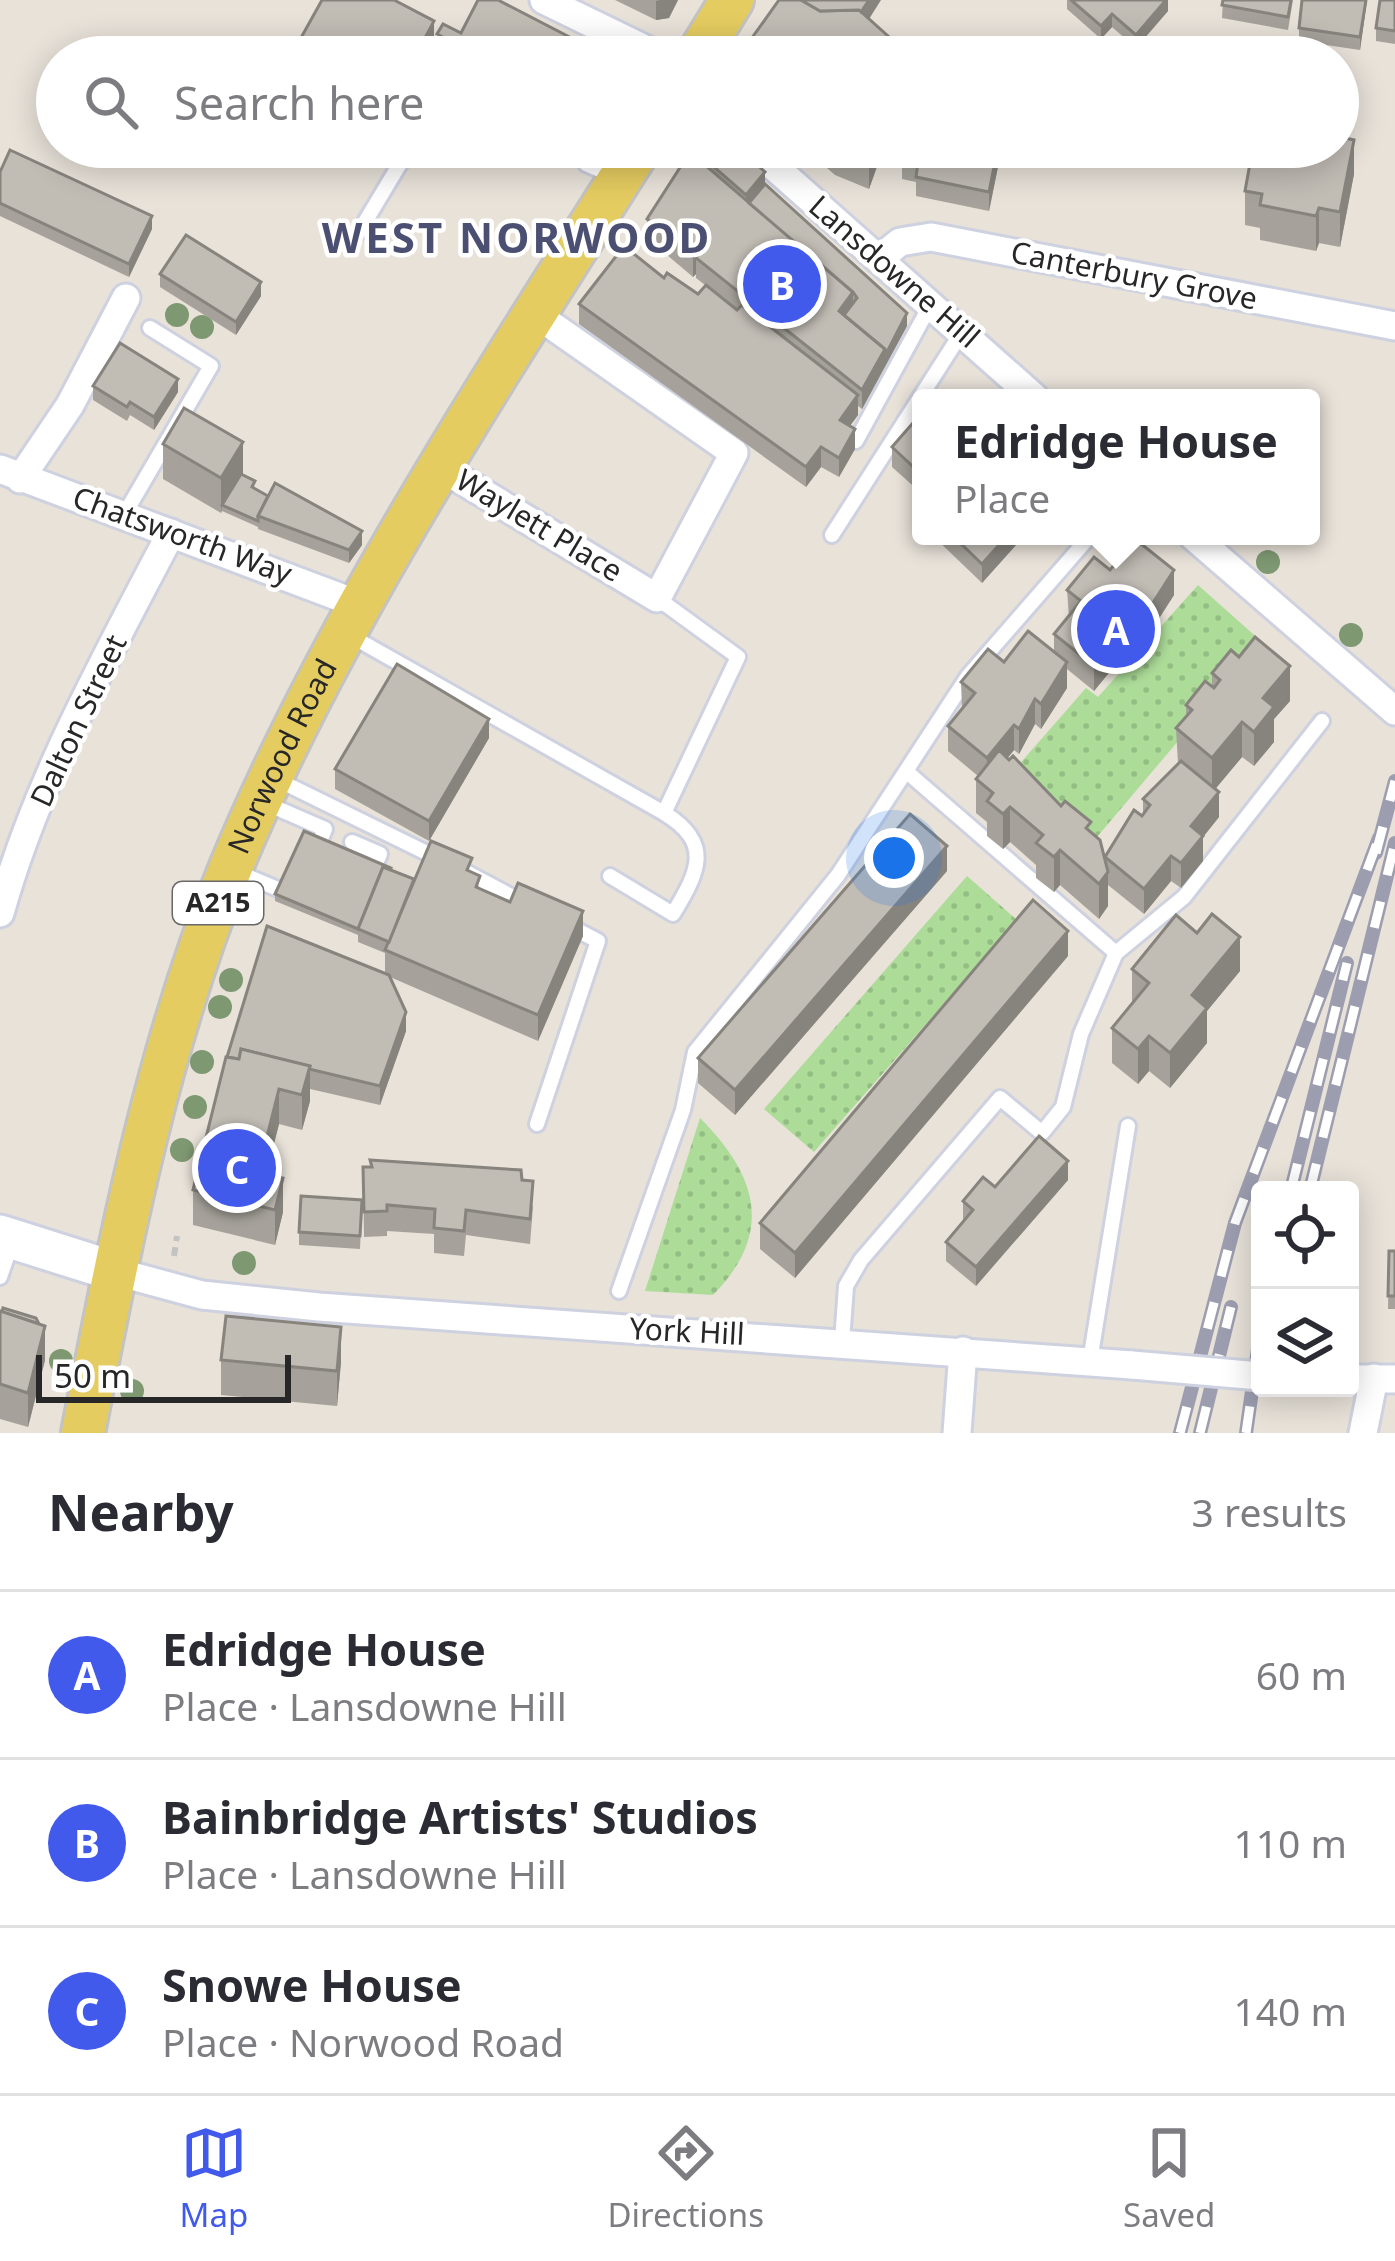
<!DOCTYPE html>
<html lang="en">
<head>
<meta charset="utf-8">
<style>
	body { margin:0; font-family:"Noto Sans",sans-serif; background:#f2f2f3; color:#2b2b33 }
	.controls { position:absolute; right:36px; bottom:36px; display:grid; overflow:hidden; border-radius:12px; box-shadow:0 6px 30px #0003 }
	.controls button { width:108px; height:108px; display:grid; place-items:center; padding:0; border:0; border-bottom:3px solid #e1e1e2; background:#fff; color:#2b2b33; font:60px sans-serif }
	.scale { position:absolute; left:36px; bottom:30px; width:255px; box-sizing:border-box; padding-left:12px; border:6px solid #272727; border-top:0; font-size:33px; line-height:42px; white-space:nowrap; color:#272727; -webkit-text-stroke:9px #fff; paint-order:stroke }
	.you { position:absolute; left:894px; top:858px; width:42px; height:42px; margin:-30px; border:9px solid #fff; border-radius:50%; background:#1a73e8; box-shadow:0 0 0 18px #1a73e833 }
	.badge { display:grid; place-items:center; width:78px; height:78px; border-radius:50%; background:#425aec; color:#fff; font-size:39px; font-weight:700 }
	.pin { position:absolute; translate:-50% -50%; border:6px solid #fff; box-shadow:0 3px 12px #0006 }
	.popup { position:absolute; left:912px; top:389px; width:408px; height:156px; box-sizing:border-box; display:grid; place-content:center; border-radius:12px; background:#fff; filter:drop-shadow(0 3px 9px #0005); font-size:39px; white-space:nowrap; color:#7c7c81 }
	.popup b { font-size:45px; color:#2b2b33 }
	.popup::after { content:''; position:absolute; left:50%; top:100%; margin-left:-24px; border:24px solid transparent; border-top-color:#fff }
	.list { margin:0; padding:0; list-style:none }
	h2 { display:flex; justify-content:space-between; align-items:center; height:156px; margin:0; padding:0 48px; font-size:51px }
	h2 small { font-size:39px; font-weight:400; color:#7c7c81 }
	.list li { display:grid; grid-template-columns:78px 1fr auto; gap:36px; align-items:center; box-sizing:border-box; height:168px; padding:0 48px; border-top:3px solid #e1e1e2 }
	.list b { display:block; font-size:45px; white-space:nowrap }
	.list p { margin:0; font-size:39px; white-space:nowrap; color:#7c7c81 }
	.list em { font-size:39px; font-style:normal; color:#7c7c81 }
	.icon { flex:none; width:66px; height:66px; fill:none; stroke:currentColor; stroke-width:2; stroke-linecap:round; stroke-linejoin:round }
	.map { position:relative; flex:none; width:1395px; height:1433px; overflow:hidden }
	.search { position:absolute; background:#fff; box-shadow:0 6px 30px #0003; left:36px; right:36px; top:36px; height:132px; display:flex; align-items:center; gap:30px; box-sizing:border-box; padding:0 42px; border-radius:66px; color:#7c7c81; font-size:45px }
	.sheet { height:660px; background:#fff }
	nav { display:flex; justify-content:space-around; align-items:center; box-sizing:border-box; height:168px; border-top:3px solid #e1e1e2; background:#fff; font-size:33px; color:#7c7c81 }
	nav a { display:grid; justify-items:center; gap:6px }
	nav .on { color:#425aec }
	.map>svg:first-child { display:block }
	.green { fill:url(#green-dots) }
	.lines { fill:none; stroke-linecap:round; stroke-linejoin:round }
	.lane-casing { stroke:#ced1df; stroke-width:20 }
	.street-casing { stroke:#ced1df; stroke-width:33 }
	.secondary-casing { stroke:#ced1df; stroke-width:45 }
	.primary-casing { stroke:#c3c3c3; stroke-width:48 }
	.path { stroke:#c3c3c3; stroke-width:6; stroke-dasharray:9 6; stroke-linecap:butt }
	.lane { stroke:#fff; stroke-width:14 }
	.street { stroke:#fff; stroke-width:27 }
	.secondary { stroke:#fff; stroke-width:39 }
	.primary { stroke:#e5cc61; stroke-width:42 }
	.rail-casing { stroke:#9c9eb0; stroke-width:14 }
	.rail { stroke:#fff; stroke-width:9; stroke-dasharray:27; stroke-linecap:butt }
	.street-bridge-casing { stroke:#ced1df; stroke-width:33; stroke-linecap:butt }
	.street-bridge { stroke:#fff; stroke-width:27 }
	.tree { fill:#7e9872 }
	.wall { fill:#a6a29b }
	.shaded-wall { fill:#87847e }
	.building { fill:#c1bcb4; stroke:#87847e; stroke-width:3 }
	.labels { text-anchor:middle; stroke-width:9; stroke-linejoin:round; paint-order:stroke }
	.shield { fill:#fff; stroke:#686868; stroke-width:3 }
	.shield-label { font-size:27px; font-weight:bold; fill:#272727 }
	.street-label { font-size:30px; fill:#272727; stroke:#fff }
	.district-label { font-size:42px; font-weight:bold; letter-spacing:3px; fill:#4b5073; stroke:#fff }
</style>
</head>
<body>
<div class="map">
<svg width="1395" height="1433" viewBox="0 0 1395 1433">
	<defs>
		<pattern id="green-dots" width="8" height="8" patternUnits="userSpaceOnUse" patternTransform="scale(3)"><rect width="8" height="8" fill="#acdc98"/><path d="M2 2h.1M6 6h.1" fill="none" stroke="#94bd83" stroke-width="1.8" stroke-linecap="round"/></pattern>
	</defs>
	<rect width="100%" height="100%" fill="#e8e2d9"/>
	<!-- green -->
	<g class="green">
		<polygon points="1198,585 1262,642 1091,844 1009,776 1086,688 1098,697"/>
		<polygon points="967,876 1017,920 814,1152 764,1109"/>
		<path d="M700,1118C758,1176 774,1233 713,1295L645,1291Z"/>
	</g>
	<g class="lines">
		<defs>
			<g id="lane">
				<polyline points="300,156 306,147"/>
				<polyline points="586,164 614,176"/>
				<polyline points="359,232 410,147"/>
				<polyline points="856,441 931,304"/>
				<polyline points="124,515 211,366 150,328"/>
				<polyline points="832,535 962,332"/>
				<polyline points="351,636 664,813 738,657 657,598"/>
				<polyline points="907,772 1116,953"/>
				<polyline points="276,779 439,859"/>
				<polyline points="265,803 325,829 315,853"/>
				<polyline points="352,842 380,854 370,876"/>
				<polyline points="235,871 292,895"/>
				<polyline points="464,871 524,903"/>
				<path d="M610,876L673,914C699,871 713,843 664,813"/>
				<polyline points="537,1124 598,941 571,927"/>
				<polyline points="0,1277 12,1242"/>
				<polyline points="619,1291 683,1110 695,1052 838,875 968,676 1090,536"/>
				<polyline points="842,1341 846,1286 861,1260 1000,1098 1042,1133 1063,1107 1081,1034 1116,953 1184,897 1322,721"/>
				<polyline points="1090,1361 1128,1126"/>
			</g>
			<g id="street">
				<polyline points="544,0 661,57"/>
				<polyline points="752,147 1035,398"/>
				<polyline points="879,259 900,242 931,237 1395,326"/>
				<polyline points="0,469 363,606"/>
				<polyline points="443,469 657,598 734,453 537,315"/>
				<polyline points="20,479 70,405 126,298"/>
				<polyline points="1193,536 1395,711"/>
				<path d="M0,913C37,780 107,656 171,533"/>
				<polyline points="117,1272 202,1295 319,1307 1132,1365"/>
				<polyline points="1350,1379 1395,1379"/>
				<polyline points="957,1433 963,1351"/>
				<polyline points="1363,1433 1374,1378"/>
			</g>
			<polyline id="secondary" points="0,1235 117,1272"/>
			<g id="primary">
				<polyline points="697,57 732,0"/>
				<path id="s1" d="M83,1433C120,1244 156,1051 229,872C331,624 497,374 640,147"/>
			</g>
		</defs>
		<!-- lane casing -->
		<use href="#lane" class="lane-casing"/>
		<!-- street casing -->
		<use href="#street" class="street-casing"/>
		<!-- secondary casing -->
		<use href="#secondary" class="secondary-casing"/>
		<!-- primary casing -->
		<use href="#primary" class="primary-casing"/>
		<!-- path -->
		<polyline class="path" points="174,1256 177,1236"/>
		<!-- lane -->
		<use href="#lane" class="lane"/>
		<!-- street -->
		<use href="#street" class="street"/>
		<!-- secondary -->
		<use href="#secondary" class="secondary"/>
		<!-- primary -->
		<use href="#primary" class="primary"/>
		<defs>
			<g id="rail">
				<polyline points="1376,853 1395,781"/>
				<polyline points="1291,1190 1347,963"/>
				<polyline points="1310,1190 1395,843"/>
				<polyline points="1180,1433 1235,1223 1379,838"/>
				<polyline points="1200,1433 1231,1307"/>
				<polyline points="1246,1433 1260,1335"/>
			</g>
		</defs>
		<!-- rail casing -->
		<use href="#rail" class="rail-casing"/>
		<!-- rail -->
		<use href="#rail" class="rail"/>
		<defs>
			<polyline id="street-bridge" points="1132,1365 1260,1376"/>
		</defs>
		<!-- street-bridge casing -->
		<use href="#street-bridge" class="street-bridge-casing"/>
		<!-- street-bridge -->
		<use href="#street-bridge" class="street-bridge"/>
	</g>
	<!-- trees -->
	<g class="tree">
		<circle cx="177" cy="315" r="12"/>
		<circle cx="202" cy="327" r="12"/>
		<circle cx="1268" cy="562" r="12"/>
		<circle cx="1351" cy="635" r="12"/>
		<circle cx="231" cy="980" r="12"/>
		<circle cx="220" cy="1007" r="12"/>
		<circle cx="202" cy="1062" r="12"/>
		<circle cx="195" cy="1107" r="12"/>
		<circle cx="182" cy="1150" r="12"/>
		<circle cx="244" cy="1263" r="12"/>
		<circle cx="61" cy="1361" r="12"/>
		<circle cx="132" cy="1391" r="12"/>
	</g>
	<!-- wall -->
	<g class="wall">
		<polygon points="615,0 678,0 669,18 656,20"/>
		<polygon points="1067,0 1168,0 1168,11 1136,48 1112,27 1101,39 1067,9"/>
		<polygon points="1223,0 1293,0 1288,30 1222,18"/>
		<polygon points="1367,0 1360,50 1299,41 1299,28"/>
		<polygon points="1395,0 1395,44 1376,41 1376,28"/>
		<polygon points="461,33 608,57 443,57 437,54 437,34"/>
		<polygon points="434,40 425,57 297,57 297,45"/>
		<polygon points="1344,138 1354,174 1340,247 1319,243 1316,251 1260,240 1260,228 1245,225 1245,191"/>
		<polygon points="690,147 765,184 907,326 862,409 858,406 858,415 850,426 855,449 839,477 821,467 806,487 579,324 579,304 664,278 737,310 696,278 696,274 693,277 647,238 647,219 690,152"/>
		<polygon points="803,147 884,147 869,189 835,175"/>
		<polygon points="1002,147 989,211 916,196 916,182 902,179 902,160"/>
		<polygon points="0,172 152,229 129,277 0,216"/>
		<polygon points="160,274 261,296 236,335 160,287"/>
		<polygon points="93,386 178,392 154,430 130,415 127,421 93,400"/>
		<polygon points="921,417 921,525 914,518 914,499 920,492 892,467 892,447"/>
		<polygon points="163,444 243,475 255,489 362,545 349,563 258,529 258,527 222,511 221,513 163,479"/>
		<polygon points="933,536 1024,536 982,583"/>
		<polygon points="1110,570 1174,595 1147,637 1142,632 1134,641 1134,651 1125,662 1121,658 1094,691 1067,669 1067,688 1041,729 1035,724 1019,754 1014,750 1007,759 1091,832 1105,859 1143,814 1143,799 1178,764 1176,728 1186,717 1186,705 1212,687 1212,673 1290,701 1274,719 1274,742 1254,766 1242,757 1215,789 1219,817 1203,837 1203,861 1181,888 1171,881 1144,914 1108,885 1108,906 1099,919 1060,885 1054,892 1036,878 1036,865 1010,842 1003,849 987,836 987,822 976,813 976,779 978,776 948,751 948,726 962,708 961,682 1004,662 1054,652 1054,634 1069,617 1067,590"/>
		<polygon points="489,738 429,841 335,789 335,769"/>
		<polygon points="391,870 414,879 472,872 480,889 583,936 538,1041 390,977 406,1031 380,1105 310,1089 310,1101 302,1130 279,1124 266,1174 283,1212 275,1245 193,1225 193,1190 226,1057 385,973 385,953 358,942 358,935 275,901 275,894"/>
		<polygon points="947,871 735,1115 698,1083 698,1058"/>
		<polygon points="1068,956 795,1278 760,1249 760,1223"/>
		<polygon points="1132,969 1240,971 1207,1011 1207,1043 1170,1088 1149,1071 1138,1084 1112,1063 1112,1028 1132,1003"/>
		<polygon points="370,1160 522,1180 533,1207 530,1244 466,1235 464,1256 434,1253 434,1234 387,1231 387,1236 364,1237 363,1167 370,1167"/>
		<polygon points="1068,1180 976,1286 946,1261 946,1242 963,1221 963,1201 995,1187"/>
		<polygon points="362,1200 360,1249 299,1245 299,1232"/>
		<polygon points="1389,1251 1395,1251 1395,1309 1388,1309"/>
		<polygon points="0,1311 39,1324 45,1360 28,1427 0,1419"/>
		<polygon points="221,1360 341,1362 337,1406 221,1395"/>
	</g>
	<!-- shaded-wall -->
	<g class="shaded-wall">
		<polygon points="660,0 678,0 669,18 656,20 656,1"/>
		<polygon points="869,0 881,0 859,35 859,16"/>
		<polygon points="1166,0 1168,0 1168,11 1136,48 1136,35"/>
		<polygon points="1366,0 1367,0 1360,50 1360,37"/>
		<polygon points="1112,14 1112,27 1101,39 1101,26"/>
		<polygon points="434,21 434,40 425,57 415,57"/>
		<polygon points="1354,140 1354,174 1340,247 1340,212"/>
		<polygon points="875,147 884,147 869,189 869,164"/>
		<polygon points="998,147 1002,147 989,211 989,192"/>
		<polygon points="765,172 765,197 746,206 746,195"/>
		<polygon points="1319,208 1319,243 1316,251 1316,216"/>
		<polygon points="152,216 152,229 129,277 129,264"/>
		<polygon points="704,246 696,258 696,274 693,277 693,257"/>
		<polygon points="261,282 261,296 236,335 236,322"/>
		<polygon points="853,292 853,311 846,321 839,311"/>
		<polygon points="907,313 907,326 862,409 862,390"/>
		<polygon points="178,379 178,392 154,430 154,417"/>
		<polygon points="858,395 858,415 840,439 840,420"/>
		<polygon points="855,429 855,449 839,477 839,458"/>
		<polygon points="243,442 243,477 222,505 221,513 221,478"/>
		<polygon points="821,447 821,467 806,487 806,467"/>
		<polygon points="362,531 362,545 349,563 349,550"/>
		<polygon points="1007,536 1024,536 982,583 982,564"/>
		<polygon points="1174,570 1174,595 1147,637 1147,612"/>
		<polygon points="1142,607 1142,632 1134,641 1134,651 1125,662 1125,637 1129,622"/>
		<polygon points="1121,633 1121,658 1094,691 1094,666"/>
		<polygon points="1067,662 1067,688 1041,729 1041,704"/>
		<polygon points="1290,666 1290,701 1274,719 1274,742 1254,766 1254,732 1263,698"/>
		<polygon points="1035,699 1035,724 1019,754 1019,729"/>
		<polygon points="489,719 489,738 429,841 429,821"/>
		<polygon points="1242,722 1242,757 1212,793 1212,758"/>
		<polygon points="1014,725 1014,750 987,783 987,758"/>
		<polygon points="1219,792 1219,817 1203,837 1203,861 1181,888 1181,863 1191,826"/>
		<polygon points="1010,807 1010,842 1003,849 1003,814"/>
		<polygon points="947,846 947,871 735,1115 735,1090"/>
		<polygon points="1060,850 1060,885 1054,892 1054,857"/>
		<polygon points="1171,856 1171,881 1144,914 1144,889"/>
		<polygon points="1108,872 1108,906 1099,919 1099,884"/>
		<polygon points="583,911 583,936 538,1041 538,1015"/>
		<polygon points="1068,931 1068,956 795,1278 795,1253"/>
		<polygon points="1240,937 1240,971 1207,1011 1207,1043 1170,1088 1170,1053 1192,995"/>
		<polygon points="406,1012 406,1031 380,1105 380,1086"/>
		<polygon points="1149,1036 1149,1071 1138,1084 1138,1049"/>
		<polygon points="310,1066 310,1101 302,1130 302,1095"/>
		<polygon points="279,1089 279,1124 258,1207 258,1172"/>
		<polygon points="1068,1161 1068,1180 976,1286 976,1267"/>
		<polygon points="283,1178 283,1212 275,1245 275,1210"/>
		<polygon points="45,1326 45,1360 28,1427 28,1393"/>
		<polygon points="341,1327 341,1362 337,1406 337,1371"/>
	</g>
	<!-- building -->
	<g class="building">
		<polygon points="322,0 394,0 434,21 415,57 319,57 297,45"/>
		<polygon points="478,0 498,0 608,57 481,57 437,34 443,24 461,33"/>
		<polygon points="779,0 801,0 820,11 859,10 908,54 907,57 745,57 744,49"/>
		<polygon points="801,0 869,0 861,12 859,10 820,11"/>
		<polygon points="1071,0 1166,0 1136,35 1112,14 1101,26"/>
		<polygon points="1223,0 1291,0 1288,17 1222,5"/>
		<polygon points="1302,0 1366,0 1360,37 1299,28"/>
		<polygon points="1380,0 1395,0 1395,31 1376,28"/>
		<polygon points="941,49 981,57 940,57"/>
		<polygon points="1338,115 1344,117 1341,137 1354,140 1340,212 1319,208 1316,216 1260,205 1262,194 1245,191 1253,147 1338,147"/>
		<polygon points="691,147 738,147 765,172 746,195"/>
		<polygon points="832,147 875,147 869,164"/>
		<polygon points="904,147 998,147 989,192 916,177 918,163 902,160"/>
		<polygon points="10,150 152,216 129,264 0,203 0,172"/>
		<polygon points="690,152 853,292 839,311 885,349 862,390 696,258 704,246 693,257 647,219"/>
		<polygon points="765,184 907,313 885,356 885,349 844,315 857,298 853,292 749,203"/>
		<polygon points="186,235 261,282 236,322 160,274"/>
		<polygon points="624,246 664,278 667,273 698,294 706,285 737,310 742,305 858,395 840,420 855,429 839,458 821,447 806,467 579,304"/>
		<polygon points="120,343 178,379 154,417 130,402 127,407 93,386"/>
		<polygon points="184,408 243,442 221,478 163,444"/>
		<polygon points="919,416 921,417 921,474 892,447"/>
		<polygon points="241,474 255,481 252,487 268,496 258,516 258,521 222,505"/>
		<polygon points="275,483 362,531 349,550 258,516"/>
		<polygon points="921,491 921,505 914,499"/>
		<polygon points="953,536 1007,536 982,564"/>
		<polygon points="1135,539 1174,570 1147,612 1142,607 1129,622 1134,626 1125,637 1121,633 1094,666 1054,634 1081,601 1067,590 1094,557 1110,570"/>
		<polygon points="1028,631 1067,662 1041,704 1035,699 1019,729 1014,725 987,758 948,726 975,693 961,682 988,649 1004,662"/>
		<polygon points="1255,637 1290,666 1263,698 1274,707 1254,732 1242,722 1212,758 1176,728 1192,710 1186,705 1205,681 1214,688 1220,680 1212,673 1231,650 1239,657"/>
		<polygon points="397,664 489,719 429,821 335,769"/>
		<polygon points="999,750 1009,760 1013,756 1061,806 1065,801 1091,822 1086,828 1100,840 1108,872 1099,884 1060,850 1054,857 1036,843 1043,835 1010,807 1003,814 987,801 993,793 976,779"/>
		<polygon points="1181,761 1219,792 1191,826 1203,836 1181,863 1171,856 1144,889 1105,857 1134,810 1142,816 1150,805 1143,799"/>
		<polygon points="910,814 947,846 735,1090 698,1058"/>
		<polygon points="304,831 391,868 390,870 383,867 358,929 275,894"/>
		<polygon points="431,841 472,858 467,870 480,876 476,887 510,902 518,883 583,911 538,1015 385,950"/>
		<polygon points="383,867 414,879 389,942 358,929"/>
		<polygon points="1033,900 1068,931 795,1253 760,1223"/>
		<polygon points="1212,914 1240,937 1192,995 1207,1008 1170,1053 1149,1036 1138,1049 1112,1028 1149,983 1132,969 1176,915 1197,933"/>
		<polygon points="267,926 389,975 406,1012 380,1086 309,1069 310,1066 241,1049 239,1059 227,1057"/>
		<polygon points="241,1049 310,1066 302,1095 279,1089 258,1172 283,1178 275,1210 193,1190 226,1057 239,1059"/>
		<polygon points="1039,1136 1068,1161 976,1267 946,1242 973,1210 963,1201 983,1177 995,1187"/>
		<polygon points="370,1160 521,1170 522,1180 533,1181 530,1219 466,1210 464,1231 434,1228 435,1209 387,1205 387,1211 364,1212 363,1167 372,1167"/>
		<polygon points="301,1196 362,1200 360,1236 299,1232"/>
		<polygon points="1389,1251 1395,1251 1395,1296 1388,1296"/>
		<polygon points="3,1308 36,1318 39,1324 2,1312"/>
		<polygon points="0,1311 45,1326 28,1393 0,1384"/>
		<polygon points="226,1316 341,1327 337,1371 221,1360"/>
	</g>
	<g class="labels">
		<!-- shield labels -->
		<rect class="shield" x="173" y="882" width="90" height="42" rx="9"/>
		<g class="shield-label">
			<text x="218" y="912">A215</text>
		</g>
		<!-- street labels -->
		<g class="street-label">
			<text transform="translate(894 272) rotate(41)" y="10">Lansdowne Hill</text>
			<text transform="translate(1134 276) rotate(11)" y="10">Canterbury Grove</text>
			<text transform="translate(539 526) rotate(31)" y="10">Waylett Place</text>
			<text transform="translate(182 536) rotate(20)" y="10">Chatsworth Way</text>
			<text transform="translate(79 721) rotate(-65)" y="10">Dalton Street</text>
			<text dy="10" stroke="none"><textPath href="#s1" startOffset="708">Norwood Road</textPath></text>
			<text transform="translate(687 1332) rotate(3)" y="10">York Hill</text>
		</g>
		<!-- district labels -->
		<g class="district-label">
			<text x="517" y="253">WEST NORWOOD</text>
		</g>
	</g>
</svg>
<div class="controls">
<button><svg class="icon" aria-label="locate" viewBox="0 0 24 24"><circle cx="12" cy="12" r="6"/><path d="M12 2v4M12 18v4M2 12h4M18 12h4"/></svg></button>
<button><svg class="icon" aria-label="layers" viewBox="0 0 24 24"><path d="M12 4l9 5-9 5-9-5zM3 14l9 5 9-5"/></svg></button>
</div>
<div class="scale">50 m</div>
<div class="you"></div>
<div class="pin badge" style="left:1116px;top:629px">A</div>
<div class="popup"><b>Edridge House</b>Place</div>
<div class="pin badge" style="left:782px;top:284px">B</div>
<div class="pin badge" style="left:237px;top:1168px">C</div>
<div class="search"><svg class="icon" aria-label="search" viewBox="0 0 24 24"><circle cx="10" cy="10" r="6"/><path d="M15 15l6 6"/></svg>Search here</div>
</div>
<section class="sheet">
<h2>Nearby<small>3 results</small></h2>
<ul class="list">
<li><span class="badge">A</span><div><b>Edridge House</b><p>Place · Lansdowne Hill</p></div><em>60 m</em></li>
<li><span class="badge">B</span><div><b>Bainbridge Artists' Studios</b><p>Place · Lansdowne Hill</p></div><em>110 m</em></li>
<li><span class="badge">C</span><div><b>Snowe House</b><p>Place · Norwood Road</p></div><em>140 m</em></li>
</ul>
</section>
<nav>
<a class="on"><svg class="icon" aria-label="map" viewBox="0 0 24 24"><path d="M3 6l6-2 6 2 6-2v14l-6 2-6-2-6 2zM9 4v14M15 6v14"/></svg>Map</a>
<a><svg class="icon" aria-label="directions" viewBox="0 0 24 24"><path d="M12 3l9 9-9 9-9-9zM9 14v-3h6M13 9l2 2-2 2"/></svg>Directions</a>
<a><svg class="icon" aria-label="saved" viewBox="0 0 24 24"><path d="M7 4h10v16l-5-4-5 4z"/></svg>Saved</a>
</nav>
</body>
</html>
